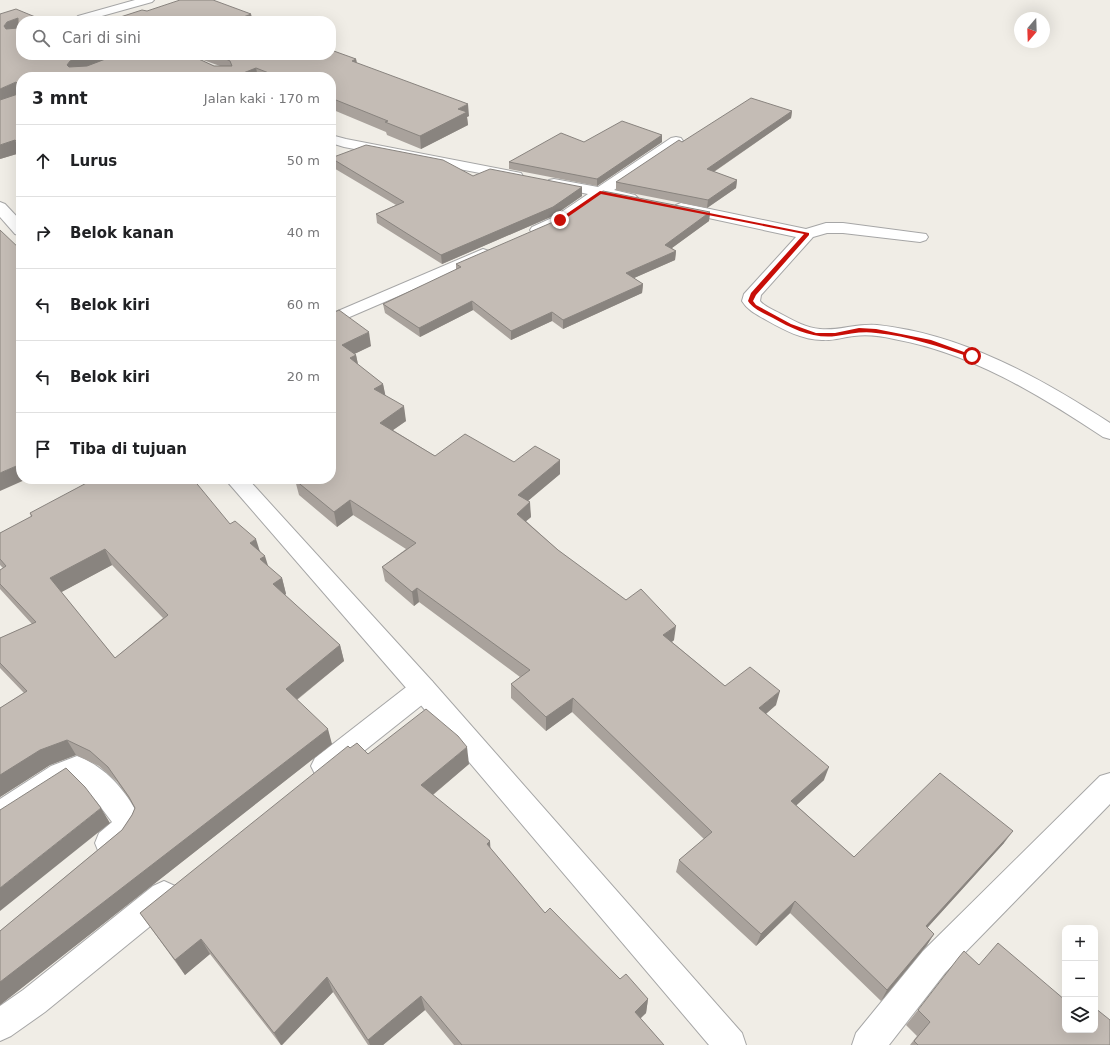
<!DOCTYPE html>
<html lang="id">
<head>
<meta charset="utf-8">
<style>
	body { margin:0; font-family:"DejaVu Sans",sans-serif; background:#f6f6f6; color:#202124 }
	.controls { position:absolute; right:12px; bottom:12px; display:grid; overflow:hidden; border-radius:8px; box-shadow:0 4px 16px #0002 }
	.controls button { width:36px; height:36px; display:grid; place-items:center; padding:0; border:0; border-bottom:1px solid #e0e0e0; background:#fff; color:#202124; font:20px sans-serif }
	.compass { position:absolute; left:1014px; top:12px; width:36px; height:36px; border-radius:50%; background:#fff; box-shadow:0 4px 16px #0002; rotate:199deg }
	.stop { position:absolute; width:12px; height:12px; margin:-9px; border:3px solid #c80e07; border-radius:50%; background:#fff }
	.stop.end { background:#c80e07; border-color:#fff; box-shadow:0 1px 4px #0008 }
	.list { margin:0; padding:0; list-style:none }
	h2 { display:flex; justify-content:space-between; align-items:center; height:52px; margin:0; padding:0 16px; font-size:17px }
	h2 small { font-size:13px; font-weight:400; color:#757577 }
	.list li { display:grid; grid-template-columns:26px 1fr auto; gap:12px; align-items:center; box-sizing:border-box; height:72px; padding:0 16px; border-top:1px solid #e0e0e0 }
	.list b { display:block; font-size:15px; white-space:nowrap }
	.list em { font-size:13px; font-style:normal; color:#757577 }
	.icon { flex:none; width:22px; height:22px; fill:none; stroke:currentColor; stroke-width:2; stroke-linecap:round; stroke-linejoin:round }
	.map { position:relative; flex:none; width:1110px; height:1045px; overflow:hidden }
	.search { position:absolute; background:#fff; box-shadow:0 4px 16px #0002; left:16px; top:16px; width:320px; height:44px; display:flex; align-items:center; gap:10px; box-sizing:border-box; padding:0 14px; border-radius:16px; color:#757577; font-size:15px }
	.panel { position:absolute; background:#fff; box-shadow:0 4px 16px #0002; left:16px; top:72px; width:320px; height:412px; border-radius:16px }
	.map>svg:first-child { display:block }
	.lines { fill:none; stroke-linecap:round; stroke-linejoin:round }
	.minor-casing { stroke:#a6a6a6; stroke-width:2 }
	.tertiary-casing { stroke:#a6a6a6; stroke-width:2 }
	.minor { fill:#fff; fill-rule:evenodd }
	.tertiary { fill:#fff; fill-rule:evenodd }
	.wall { fill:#a9a29c; fill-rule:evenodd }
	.shaded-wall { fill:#89847f }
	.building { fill:#c4bcb5; stroke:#89847f; fill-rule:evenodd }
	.route { fill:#c80e07 }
</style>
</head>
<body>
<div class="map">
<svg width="1110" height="1045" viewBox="0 0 1110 1045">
	<rect width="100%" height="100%" fill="#f0ede6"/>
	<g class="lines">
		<defs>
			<g id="minor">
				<polygon points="135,0 154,0 152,2 91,19 93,21 79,21 76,18 78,16"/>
				<polygon points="331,135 346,139 516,172 521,173 523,176 521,179 516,180 344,147 331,143"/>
				<path d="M676,137L681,138L683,141L681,144L614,190L635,195L638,198L635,201L630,203L603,197C587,208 552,238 532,233L530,230L532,227L554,217L588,194L549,186L547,183L549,180L554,179L598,187L671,138Z"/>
				<path d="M681,203L806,229L826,223H843L926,234L928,237L926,240L920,242L843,233H827L813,237L761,295L760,301C765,307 776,311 783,315C794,321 807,328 820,329C839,331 857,323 877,325C962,334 1039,377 1110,423V439L1103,437C1038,394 971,353 894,339C881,336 867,334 854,336C843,337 833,341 822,340C803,340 784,330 768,321C758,315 748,311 742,301L744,294L796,237L676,211L673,208L676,205Z"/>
				<polygon points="483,249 489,251 491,254 489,257 331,325 331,314"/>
				<polygon points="423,678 432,681 436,689 432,697 335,774 325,778 315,774 311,766 315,758 414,681"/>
				<path d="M77,756C107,767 129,794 142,823C136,839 125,850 109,856L99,853L95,843L99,833L112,822L96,801L76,781L10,823L0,827V799L51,766Z"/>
				<polygon points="1110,773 1110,804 945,973 889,1045 852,1045 856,1033 923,951 1100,776"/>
				<polygon points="164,881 175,886 179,896 175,906 45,1012 11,1036 0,1041 0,1006 23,990 153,886"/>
			</g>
			<g id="tertiary">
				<polygon points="0,202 5,204 21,221 21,236 15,234 0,217"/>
				<polygon points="225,479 248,479 432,681 742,1033 746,1045 709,1045 414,697"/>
			</g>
		</defs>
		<!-- minor casing -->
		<use href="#minor" class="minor-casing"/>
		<!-- tertiary casing -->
		<use href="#tertiary" class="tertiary-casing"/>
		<!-- minor -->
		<use href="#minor" class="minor"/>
		<!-- tertiary -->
		<use href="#tertiary" class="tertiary"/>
	</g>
	<!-- wall -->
	<g class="wall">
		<path d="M21,55H331L356,59L357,63L469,116L467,117L468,125L421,149L387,135L386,132L331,109V77H21V154L20,153L0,159ZM189,56H192L220,66H214Z"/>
		<polygon points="792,111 791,118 714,172 737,180 736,188 707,208 616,190 616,182 682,142"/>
		<polygon points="662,135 662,142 597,186 509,169 509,162 584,142"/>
		<polygon points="331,158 473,176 582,187 582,196 553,216 442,264 377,223 376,214 396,205 332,167"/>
		<polygon points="710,212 709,221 672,248 676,251 675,260 634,278 643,284 642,293 563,329 552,321 511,340 473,310 420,337 385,313 383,304 456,270 456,264"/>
		<polygon points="331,314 371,346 354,354 356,355 358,365 383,384 385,396 406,421 393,430 435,456 514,462 560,474 528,501 531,517 526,521 558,550 674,640 672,642 725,686 776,705 766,714 824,780 796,805 854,857 1004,843 927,928 934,934 927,945 881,1001 790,913 756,946 676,872 679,860 704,839 572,712 546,731 511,698 511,684 520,677 419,602 414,606 385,581 382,567 406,549 353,515 337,527 299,495 295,480 331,479"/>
		<path d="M30,513L230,524L260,551L268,567L282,578L286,594L285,595L340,645L344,661L297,700L332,744L0,1005V931L122,830L132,815L135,808L133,804L117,782L99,766L76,755L50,765L0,797V708L24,693L0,668V638L32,624L0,589V570L3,568L0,565V533L31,517ZM112,565L163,618L115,658L61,592Z"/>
		<polygon points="350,748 368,754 469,764 433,795 490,848 545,913 620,979 648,999 646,1013 640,1018 664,1045 454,1045 425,1010 383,1045 368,1045 333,992 282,1045 281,1045 210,954 185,975 140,913"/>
		<polygon points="979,965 1110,1045 910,1045 917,1036 906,1025 918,1010"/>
	</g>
	<!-- shaded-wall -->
	<g class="shaded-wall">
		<polygon points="251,14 253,21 241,21 241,18"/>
		<polygon points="18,18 21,27 9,38 4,26 7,22"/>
		<polygon points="85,55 118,55 74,73 67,65 70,61"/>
		<polygon points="356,59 358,71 352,61"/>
		<polygon points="256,68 258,77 233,77"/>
		<polygon points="16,82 20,95 0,103 0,89"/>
		<polygon points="468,104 469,116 467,117 468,125 421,149 420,136 458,109"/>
		<polygon points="792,111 791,118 706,177 707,169"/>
		<polygon points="662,135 662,142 597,186 597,179"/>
		<polygon points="15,140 20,153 0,159 0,145"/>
		<polygon points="737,180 736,188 707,208 708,200"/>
		<polygon points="582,187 582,196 553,216 442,264 441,255"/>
		<polygon points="710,212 709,221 665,253 665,245"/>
		<polygon points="676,251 675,260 625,282 626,273"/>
		<polygon points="643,284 642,293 563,329 563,320"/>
		<polygon points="472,301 473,310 420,337 419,328"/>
		<polygon points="552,312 552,321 511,340 511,331"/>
		<polygon points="369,332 371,346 344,359 342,345"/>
		<polygon points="356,355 359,369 350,358"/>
		<polygon points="383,384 386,398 374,389"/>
		<polygon points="404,406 406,421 383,437 380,423"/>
		<polygon points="560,460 560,474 518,509 518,495"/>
		<polygon points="21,464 21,479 27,479 0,491 0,473"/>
		<polygon points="350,500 353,515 337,527 334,512"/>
		<polygon points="530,502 531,517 518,528 517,514"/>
		<polygon points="256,539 261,555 250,543"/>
		<polygon points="105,549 112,565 58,594 50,578"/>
		<polygon points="265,556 270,572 260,559"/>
		<polygon points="282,578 286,594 277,600 273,584"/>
		<polygon points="417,588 419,602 414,606 412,592"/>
		<polygon points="676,626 674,640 662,649 663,635"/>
		<polygon points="340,645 344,661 291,704 286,689"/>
		<polygon points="780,691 776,705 756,722 759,708"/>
		<polygon points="573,698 572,712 546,731 546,717"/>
		<polygon points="328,729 332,744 0,1005 0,982"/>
		<polygon points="67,740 76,755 50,765 0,797 0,775 40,750"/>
		<polygon points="467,747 469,764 424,802 421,785"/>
		<polygon points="829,767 824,780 787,814 791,801"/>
		<polygon points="101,808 110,823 0,911 0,888"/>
		<polygon points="1013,831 1004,843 918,938 926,926"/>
		<polygon points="490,841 491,857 487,844"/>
		<polygon points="795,901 790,913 756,946 761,934"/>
		<polygon points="934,934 927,945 881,1001 887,990"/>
		<polygon points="201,939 210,954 185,975 175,960"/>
		<polygon points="327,977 333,992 282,1045 281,1045 274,1033"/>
		<polygon points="421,996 425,1010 383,1045 370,1045 368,1040"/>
		<polygon points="648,999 646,1013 633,1026 635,1012"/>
	</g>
	<!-- building -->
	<g class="building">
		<polygon points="180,0 213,0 251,14 241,18 250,21 108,21 142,10 147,11"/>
		<path d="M16,9L45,21H21V55H85L70,61L67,65L69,67L87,66L116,55H186L201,60L214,66H232L230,61L218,55H331V50L356,59L352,61L468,104L458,109L467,112L420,136L385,122L388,121L331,98V77H279L256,68L233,77H21V145L15,140L0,145V100L18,94V84L16,82L0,89V14ZM18,18V28L6,29L4,26L7,22Z"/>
		<polygon points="751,98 792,111 707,169 737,180 708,200 616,182 679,140 682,142"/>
		<polygon points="622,121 662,135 597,179 509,162 561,133 584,142"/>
		<polygon points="366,145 443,160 473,176 490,169 582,187 553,207 441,255 376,214 404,202 331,158"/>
		<polygon points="603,191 710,212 665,245 676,251 626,273 643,284 563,320 552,312 511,331 472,301 419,328 383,304 461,267 456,264 567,216"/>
		<polygon points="0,230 21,250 21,464 0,473"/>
		<polygon points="339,310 369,332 342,345 356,355 350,358 383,384 374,389 404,406 380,423 435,456 465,434 514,462 535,446 560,460 518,495 530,502 517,514 558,550 626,600 641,589 676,626 663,635 725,686 750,667 780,691 759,708 829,767 791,801 854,857 940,773 1013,831 926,926 934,934 887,990 795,901 761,934 679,860 712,832 573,698 546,717 511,684 530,670 417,588 412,592 382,567 416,543 350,500 334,512 295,480 299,479 331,479 331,314"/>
		<path d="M94,479H193L230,524L235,521L256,539L250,543L265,556L260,559L282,578L273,584L340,645L286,689L328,729L0,982V931L122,830L132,815L135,808L129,797L108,767L90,751L67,740L40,750L0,775V708L27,691L0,663V638L36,622L0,584V570L6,566L0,559V533L32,516L30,513ZM105,549L168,615L115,658L50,578Z"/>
		<polygon points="426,709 458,736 467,747 421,785 490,841 487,844 545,913 550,908 620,979 626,974 648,999 635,1012 664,1045 462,1045 421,996 368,1040 327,977 274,1033 201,939 175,960 140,913 348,746 350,748 357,743 368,754"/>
		<polygon points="66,768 85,787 101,808 0,888 0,810"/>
		<polygon points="998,943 1065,1000 1065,1030 1095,1030 1095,1008 1110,1020 1110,1045 918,1045 914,1041 930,1022 918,1010 959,957 964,951 979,965"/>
	</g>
	<!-- route -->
	<path class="route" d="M600,191L809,233V235L756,295L753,301L756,305L791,324L816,333H835L859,328L876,329L931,340L975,356L970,357C940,347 909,336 876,333C862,331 850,334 836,336C814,339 792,329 773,318C764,313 754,310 748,301L751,293L804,234L601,194L562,221H559V219Z"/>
</svg>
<div class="controls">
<button>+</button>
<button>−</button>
<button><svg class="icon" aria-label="layers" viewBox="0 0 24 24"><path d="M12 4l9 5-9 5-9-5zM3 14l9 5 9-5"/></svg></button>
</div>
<svg class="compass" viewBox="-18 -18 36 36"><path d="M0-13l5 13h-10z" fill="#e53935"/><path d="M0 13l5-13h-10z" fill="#757577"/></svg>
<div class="stop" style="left:972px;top:356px"></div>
<div class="stop end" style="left:560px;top:220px"></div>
<div class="search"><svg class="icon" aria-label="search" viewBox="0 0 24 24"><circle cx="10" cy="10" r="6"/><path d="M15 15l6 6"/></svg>Cari di sini</div>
<section class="panel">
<h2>3 mnt<small>Jalan kaki · 170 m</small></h2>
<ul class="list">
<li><svg class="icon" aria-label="ahead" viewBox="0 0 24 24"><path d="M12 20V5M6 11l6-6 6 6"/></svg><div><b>Lurus</b></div><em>50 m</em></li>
<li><svg class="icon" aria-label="right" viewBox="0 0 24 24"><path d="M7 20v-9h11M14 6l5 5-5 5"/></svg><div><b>Belok kanan</b></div><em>40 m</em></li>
<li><svg class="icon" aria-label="left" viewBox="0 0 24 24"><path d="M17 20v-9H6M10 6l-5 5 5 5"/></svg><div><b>Belok kiri</b></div><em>60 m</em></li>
<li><svg class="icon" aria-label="left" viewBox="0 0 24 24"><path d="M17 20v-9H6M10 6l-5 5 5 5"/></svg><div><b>Belok kiri</b></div><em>20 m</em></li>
<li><svg class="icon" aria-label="arrive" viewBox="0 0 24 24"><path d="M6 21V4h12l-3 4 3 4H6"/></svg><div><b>Tiba di tujuan</b></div></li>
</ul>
</section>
</div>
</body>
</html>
